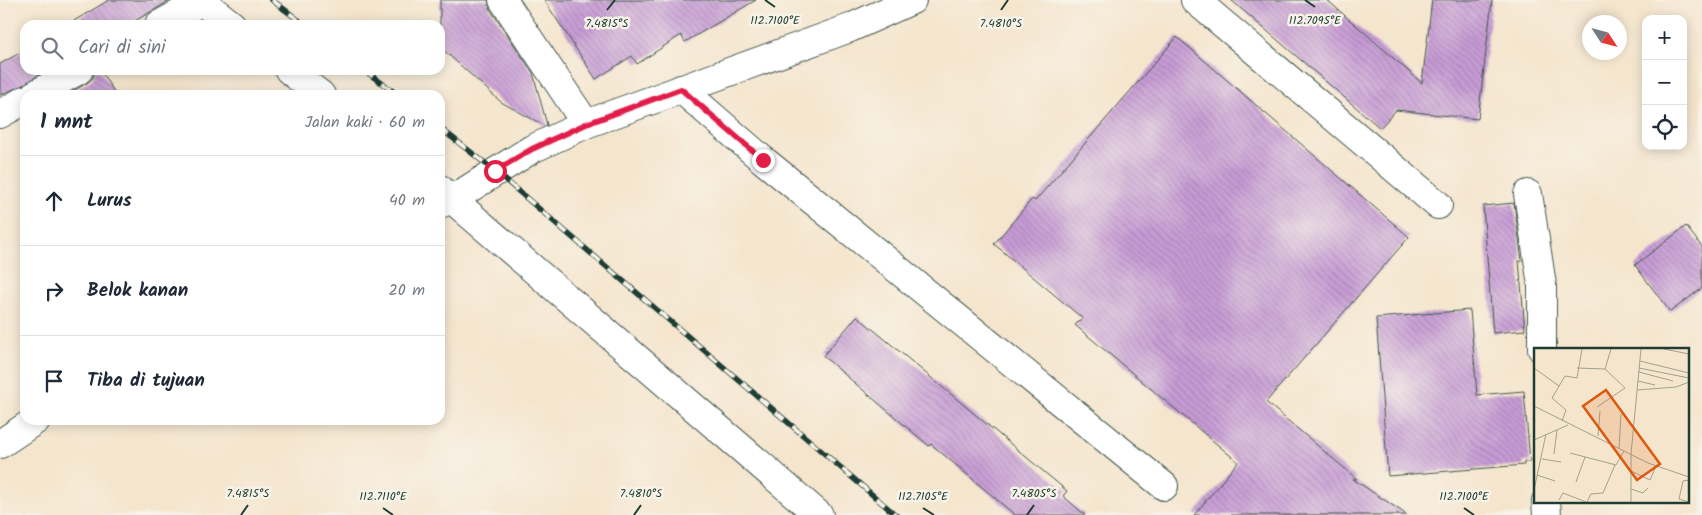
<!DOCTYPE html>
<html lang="id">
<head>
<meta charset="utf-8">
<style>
	body { margin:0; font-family:Kalam,sans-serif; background:#f6f6f7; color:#1f2937 }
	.controls { position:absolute; right:15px; top:15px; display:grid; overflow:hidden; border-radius:10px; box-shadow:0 2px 12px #0003 }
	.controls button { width:45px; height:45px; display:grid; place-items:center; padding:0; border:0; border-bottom:1px solid #e0e1e3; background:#fff; color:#1f2937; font:25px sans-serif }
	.compass { position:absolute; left:1582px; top:15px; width:45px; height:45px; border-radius:50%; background:#fff; box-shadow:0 2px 12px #0003; rotate:126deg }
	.stop { position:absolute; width:15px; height:15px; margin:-11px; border:4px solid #e11d48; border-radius:50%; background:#fff }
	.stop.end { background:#e11d48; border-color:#fff; box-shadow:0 1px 5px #0008 }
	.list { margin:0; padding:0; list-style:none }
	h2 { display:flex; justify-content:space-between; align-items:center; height:65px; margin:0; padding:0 20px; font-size:21px }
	h2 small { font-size:16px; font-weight:400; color:#747a83 }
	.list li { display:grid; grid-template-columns:32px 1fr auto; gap:15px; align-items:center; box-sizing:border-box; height:90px; padding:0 20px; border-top:1px solid #e0e1e3 }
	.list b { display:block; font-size:19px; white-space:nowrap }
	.list em { font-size:16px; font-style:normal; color:#747a83 }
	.icon { flex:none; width:28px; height:28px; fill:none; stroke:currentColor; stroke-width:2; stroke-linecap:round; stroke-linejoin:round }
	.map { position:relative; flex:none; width:1702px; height:515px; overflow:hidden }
	.search { position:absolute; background:#fff; box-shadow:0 2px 12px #0003; left:20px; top:20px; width:425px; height:55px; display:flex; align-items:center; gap:12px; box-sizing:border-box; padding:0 18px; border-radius:15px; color:#747a83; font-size:19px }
	.panel { position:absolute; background:#fff; box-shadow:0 2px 12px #0003; left:20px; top:90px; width:425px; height:335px; border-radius:15px }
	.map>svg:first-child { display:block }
	.building { fill:url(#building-back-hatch) }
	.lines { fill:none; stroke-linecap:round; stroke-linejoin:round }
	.minor-casing { stroke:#3f564b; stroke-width:30 }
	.minor { stroke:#fff; stroke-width:28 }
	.rail-casing { stroke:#1f3d34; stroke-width:5.5 }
	.rail { stroke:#f7f3e8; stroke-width:4; stroke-dasharray:11; stroke-linecap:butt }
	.route { stroke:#e11d48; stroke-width:6 }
	.ticks { fill:none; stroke:#1f3d34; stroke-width:2 }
	.inset-road { fill:none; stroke:#9fa290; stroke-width:1 }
	.view { fill:#de580e; fill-opacity:0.15; stroke:#de580e; stroke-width:2.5 }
	.inset-edge { fill:none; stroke:#1f3d34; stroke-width:2.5 }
	.ticks-label { font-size:12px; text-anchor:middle; fill:#1f3d34; stroke:#f7f3e8; stroke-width:5; stroke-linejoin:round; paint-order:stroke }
</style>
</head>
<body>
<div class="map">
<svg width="1702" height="515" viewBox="0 0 1702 515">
	<defs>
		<pattern id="building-back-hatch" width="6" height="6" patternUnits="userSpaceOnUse" patternTransform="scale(1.25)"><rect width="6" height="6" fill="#c89cd6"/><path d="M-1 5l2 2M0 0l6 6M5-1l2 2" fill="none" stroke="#a280ae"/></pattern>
	</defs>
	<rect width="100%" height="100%" fill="#f7f3e8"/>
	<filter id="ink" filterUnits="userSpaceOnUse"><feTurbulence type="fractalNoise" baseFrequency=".02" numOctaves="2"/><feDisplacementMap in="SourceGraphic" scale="10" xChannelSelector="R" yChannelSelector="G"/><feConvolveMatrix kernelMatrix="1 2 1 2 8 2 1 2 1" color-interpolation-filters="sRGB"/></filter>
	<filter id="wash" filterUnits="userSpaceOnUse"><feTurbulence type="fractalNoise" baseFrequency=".0096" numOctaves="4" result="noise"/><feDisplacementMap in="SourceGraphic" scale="20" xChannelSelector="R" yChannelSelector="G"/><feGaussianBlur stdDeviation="1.12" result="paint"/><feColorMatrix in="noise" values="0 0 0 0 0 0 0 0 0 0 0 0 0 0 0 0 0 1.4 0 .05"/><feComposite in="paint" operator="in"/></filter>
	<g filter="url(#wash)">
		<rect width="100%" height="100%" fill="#f5e5cd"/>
		<g id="blocks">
			<!-- building -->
			<g class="building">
				<polygon points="109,0 171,0 128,25 67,25"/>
				<polygon points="440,0 488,0 490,9 533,73 547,125 545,126 501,102 440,47"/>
				<polygon points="544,0 756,0 685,42 681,35 637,64 632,56 596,79"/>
				<polygon points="1231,0 1327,0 1422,83 1432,0 1492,0 1478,119 1396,110 1380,128"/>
				<polygon points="1177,37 1409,237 1266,402 1357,479 1353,479 1407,515 1194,515 1238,462 1075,325 1082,318 994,244 1032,199 1035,201"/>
				<polygon points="25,50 25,70 47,70 23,85 0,95 0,64"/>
				<polygon points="95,70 100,70 116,95 66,95 87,83 93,78"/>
				<polygon points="1514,203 1522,261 1519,261 1525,330 1493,333 1483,206"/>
				<polygon points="1686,226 1702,247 1702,288 1670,312 1635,265"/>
				<polygon points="1470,310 1477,395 1524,391 1530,462 1524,462 1524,465 1388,476 1376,318"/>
				<polygon points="857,316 1067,491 1063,496 1085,515 1015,515 931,444 929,446 823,356"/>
			</g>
		</g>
	</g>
	<g filter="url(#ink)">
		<use href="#blocks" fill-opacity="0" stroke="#3f564b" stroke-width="1"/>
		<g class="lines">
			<defs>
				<g id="minor">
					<polyline points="200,0 232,25"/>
					<polyline points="503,0 586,124"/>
					<polyline points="1195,0 1438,205"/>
					<polyline points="159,25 202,1"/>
					<polyline points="289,70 321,95"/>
					<polyline points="681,89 763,160 1164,486"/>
					<polyline points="34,95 79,70"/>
					<polyline points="0,114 25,100"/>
					<polyline points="440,189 819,515"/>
					<polyline points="1528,194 1542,285 1542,349"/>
					<polyline points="440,204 459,195 532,149 586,124 850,28 912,0"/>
					<polyline points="0,444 36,420"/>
					<polyline points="1546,501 1547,515"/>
				</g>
			</defs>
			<!-- minor casing -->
			<use href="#minor" class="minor-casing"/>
			<!-- minor -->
			<use href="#minor" class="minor"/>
			<defs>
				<g id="rail">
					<polyline points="272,0 305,25"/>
					<polyline points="364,70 398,95"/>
					<polyline points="440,128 495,171 896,515"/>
				</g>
			</defs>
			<!-- rail casing -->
			<use href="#rail" class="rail-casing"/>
			<!-- rail -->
			<use href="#rail" class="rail"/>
		</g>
	</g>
	<g class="lines" filter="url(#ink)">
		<!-- route -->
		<polyline class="route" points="495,171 532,149 586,124 681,89 763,160"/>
	</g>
	<!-- ticks -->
	<path class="ticks" d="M765,0L775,7M1305,0L1315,7M607,10L615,0M1001,10L1008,0M383,508L393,515M923,508L934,515M1464,508L1474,515M241,515L248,505M634,515L641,505M1027,515L1034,505"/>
	<!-- overview -->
	<g transform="translate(1534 348)">
		<rect width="155" height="155" fill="#f5e5cd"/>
		<path class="inset-road" d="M130,1L155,6M106,13L155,25M0,20L25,38M43,20L71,21L77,1M105,20L155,30M105,24L139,33M104,33L121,37M103,42L142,39L155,34M0,58L114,115L155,129M63,59L91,40L71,21M28,73L32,62L18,50L31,28L43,30L48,1M64,88L66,63M0,92L34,77M85,100L87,66M36,105L82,117L90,103M20,106L23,82M8,111L27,114M97,123L116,132L122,118M3,127L21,133M155,132L149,133L145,151L155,154M42,134L51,109M97,141L109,145L114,140M0,142L12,86M25,152L29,145L52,154M53,154L57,146L69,145L81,117M97,154V106L107,1"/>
		<path class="view" d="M72,42L126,116L103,132L49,58Z"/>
		<rect width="155" height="155" class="inset-edge"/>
	</g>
	<g class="ticks-label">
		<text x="775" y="24">112.7100°E</text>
		<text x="1315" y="24">112.7095°E</text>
		<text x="607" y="27">7.4815°S</text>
		<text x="1001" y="27">7.4810°S</text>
		<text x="248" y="497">7.4815°S</text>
		<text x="641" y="497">7.4810°S</text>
		<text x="1034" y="497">7.4805°S</text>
		<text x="383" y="500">112.7110°E</text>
		<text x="923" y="500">112.7105°E</text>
		<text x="1464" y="500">112.7100°E</text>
	</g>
</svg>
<div class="controls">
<button>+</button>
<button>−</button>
<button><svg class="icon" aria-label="locate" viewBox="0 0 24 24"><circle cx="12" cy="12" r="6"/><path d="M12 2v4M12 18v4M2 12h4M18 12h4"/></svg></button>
</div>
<svg class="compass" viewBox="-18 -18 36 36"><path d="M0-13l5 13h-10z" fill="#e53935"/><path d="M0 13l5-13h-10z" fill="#747a83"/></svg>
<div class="stop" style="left:495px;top:171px"></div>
<div class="stop end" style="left:763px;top:160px"></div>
<div class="search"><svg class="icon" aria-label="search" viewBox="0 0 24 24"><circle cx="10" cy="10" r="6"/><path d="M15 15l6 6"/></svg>Cari di sini</div>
<section class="panel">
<h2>1 mnt<small>Jalan kaki · 60 m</small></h2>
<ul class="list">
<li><svg class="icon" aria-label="ahead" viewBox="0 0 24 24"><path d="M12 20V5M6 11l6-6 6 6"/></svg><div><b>Lurus</b></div><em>40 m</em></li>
<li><svg class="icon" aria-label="right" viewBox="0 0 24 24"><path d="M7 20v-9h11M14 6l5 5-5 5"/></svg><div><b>Belok kanan</b></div><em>20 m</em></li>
<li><svg class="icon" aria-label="arrive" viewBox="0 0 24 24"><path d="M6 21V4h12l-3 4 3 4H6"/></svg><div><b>Tiba di tujuan</b></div></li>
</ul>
</section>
</div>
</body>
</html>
